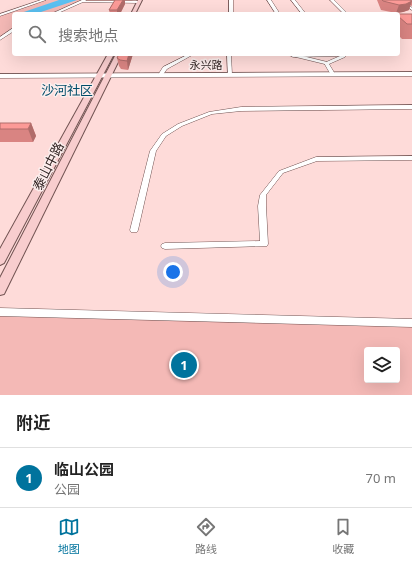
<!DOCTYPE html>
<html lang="zh">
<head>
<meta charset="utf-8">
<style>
	body { margin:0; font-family:"Noto Sans","Noto Sans SC",sans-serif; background:#f6f6f6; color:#222 }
	.controls { position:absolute; right:12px; bottom:12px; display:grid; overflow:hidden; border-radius:4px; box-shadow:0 4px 16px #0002 }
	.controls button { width:36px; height:36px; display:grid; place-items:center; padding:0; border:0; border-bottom:1px solid #e0e0e0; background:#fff; color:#222; font:20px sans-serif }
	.you { position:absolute; left:173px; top:272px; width:14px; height:14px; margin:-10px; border:3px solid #fff; border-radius:50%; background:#1a73e8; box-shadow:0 0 0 6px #1a73e833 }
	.badge { display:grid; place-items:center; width:26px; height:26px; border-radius:50%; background:#00739d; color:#fff; font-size:13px; font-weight:700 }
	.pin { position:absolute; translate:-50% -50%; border:2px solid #fff; box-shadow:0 1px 4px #0006 }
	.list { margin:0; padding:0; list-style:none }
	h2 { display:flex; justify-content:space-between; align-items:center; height:52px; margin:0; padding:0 16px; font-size:17px }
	h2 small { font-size:13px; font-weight:400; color:#767676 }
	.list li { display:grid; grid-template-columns:26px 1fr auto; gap:12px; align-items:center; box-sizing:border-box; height:60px; padding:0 16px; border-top:1px solid #e0e0e0 }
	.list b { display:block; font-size:15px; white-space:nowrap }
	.list p { margin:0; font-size:13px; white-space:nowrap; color:#767676 }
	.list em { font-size:13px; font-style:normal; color:#767676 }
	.icon { flex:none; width:22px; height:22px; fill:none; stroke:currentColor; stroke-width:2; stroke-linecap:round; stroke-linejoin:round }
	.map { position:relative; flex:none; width:412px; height:395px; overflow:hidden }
	.search { position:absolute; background:#fff; box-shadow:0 4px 16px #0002; left:12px; right:12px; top:12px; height:44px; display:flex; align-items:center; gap:10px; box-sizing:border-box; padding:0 14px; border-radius:4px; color:#767676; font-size:15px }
	.sheet { height:112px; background:#fff }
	nav { display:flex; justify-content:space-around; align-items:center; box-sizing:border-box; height:56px; border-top:1px solid #e0e0e0; background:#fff; font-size:11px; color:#767676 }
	nav a { display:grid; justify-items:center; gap:2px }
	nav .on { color:#00739d }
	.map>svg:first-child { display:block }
	.green { fill:#f4b9b6; fill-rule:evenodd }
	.water { fill:#5ac0f1 }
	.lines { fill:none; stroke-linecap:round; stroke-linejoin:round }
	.service-far1-casing { stroke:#705251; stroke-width:3 }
	.service-casing { stroke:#705251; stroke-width:3.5 }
	.minor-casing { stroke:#705251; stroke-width:1 }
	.tertiary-casing { stroke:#705251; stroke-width:1 }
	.secondary-casing { stroke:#705251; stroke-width:2 }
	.service-far1 { stroke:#fff; stroke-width:2 }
	.service { stroke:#fff; stroke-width:2.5 }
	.minor { fill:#fff; fill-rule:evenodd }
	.tertiary { fill:#fff; fill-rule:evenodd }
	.secondary { fill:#f8cdce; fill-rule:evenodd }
	.wall { fill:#d98482 }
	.shaded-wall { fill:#b06c6a }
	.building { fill:#fc9a97; stroke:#b06c6a }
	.labels { text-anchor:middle; stroke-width:3; stroke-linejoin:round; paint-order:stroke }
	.far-street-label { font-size:11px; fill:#322524; stroke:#fceeed }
	.far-quarter-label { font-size:13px; fill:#004c69; stroke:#fceeed }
	.street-label { font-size:13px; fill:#322524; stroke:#fceeed }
</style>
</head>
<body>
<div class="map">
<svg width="412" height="395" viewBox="0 0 412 395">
	<rect width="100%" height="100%" fill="#fedbd9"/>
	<!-- green -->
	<g class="green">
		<polygon points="42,0 133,0 132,1 80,1 50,14 14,14 14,28 0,38 0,14"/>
		<path d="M2,309L412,319V395H0V313ZM367,350H397V380H367Z"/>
	</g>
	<!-- water -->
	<polygon class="water" points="59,0 77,0 35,14 18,14"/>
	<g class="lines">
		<defs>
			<polyline id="service-far1" points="400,0 412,9"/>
			<polyline id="service" points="289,54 326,63"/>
			<g id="minor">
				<polygon points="41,0 46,0 0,16 0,14"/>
				<polygon points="82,0 87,0 85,1 139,1 141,2 139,3 83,2 56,14 51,14"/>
				<rect x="229" y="0" width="4" height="14"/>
				<polygon points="267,0 271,0 280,14 276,14"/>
				<polygon points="291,0 295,0 306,14 302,14"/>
				<polygon points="330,0 334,0 348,14 344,14"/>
				<polygon points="13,28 14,28 14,31 0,40 0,37"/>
				<polygon points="189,54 194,54 167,69 162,76 158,76 158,75 163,67"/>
				<polygon points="227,54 231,54 232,75 230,76 228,75"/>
				<polygon points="314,54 352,54 345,55 345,57 329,64 335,74 333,75 331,75 324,63 340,56 293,57 291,56 293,55"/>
				<polygon points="412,105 412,109 241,111 212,114 182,126 166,136 156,151 138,230 137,232 131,232 130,230 150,151 162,134 178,124 209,112 241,107"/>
				<polygon points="412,156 412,160 317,161 283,173 266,195 266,206 268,244 267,246 165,249 162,248 161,246 162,244 165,243 260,241 258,206 260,195 279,171 316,157"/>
				<polygon points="0,308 412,319 412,327 0,316"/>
			</g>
			<polygon id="tertiary" points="412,72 412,76 0,78 0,74"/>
			<g id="secondary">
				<polygon points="138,0 142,0 135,14 131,14"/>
				<polygon points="108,54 114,54 4,263 0,265 0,249"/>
				<polygon points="116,54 122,54 4,294 0,295 0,278"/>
			</g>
		</defs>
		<!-- service-far1 casing -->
		<use href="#service-far1" class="service-far1-casing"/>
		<!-- service casing -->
		<use href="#service" class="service-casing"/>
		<!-- minor casing -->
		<use href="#minor" class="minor-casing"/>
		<!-- tertiary casing -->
		<use href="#tertiary" class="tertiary-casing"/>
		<!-- secondary casing -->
		<use href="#secondary" class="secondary-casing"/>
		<!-- service-far1 -->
		<use href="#service-far1" class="service-far1"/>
		<!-- service -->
		<use href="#service" class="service"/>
		<!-- minor -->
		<use href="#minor" class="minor"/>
		<!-- tertiary -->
		<use href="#tertiary" class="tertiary"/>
		<!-- secondary -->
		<use href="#secondary" class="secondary"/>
	</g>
	<!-- wall -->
	<g class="wall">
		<polygon points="115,0 125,0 125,4 120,14 110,14 109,10"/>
		<polygon points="377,0 410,0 411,1 412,0 412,6 410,5 409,10 403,12 396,13 381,10"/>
		<polygon points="398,14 412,14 412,39 402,39 398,35"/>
		<polygon points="119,54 133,54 128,70 121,69 119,66 117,58"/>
		<polygon points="0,123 31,123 36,136 33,142 0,142"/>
	</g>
	<!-- shaded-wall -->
	<g class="shaded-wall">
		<polygon points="123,0 125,0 125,4 120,14 117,14 117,10"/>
		<polygon points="412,1 409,10 403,12 396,13 399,5"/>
		<polygon points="129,54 133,54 128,70 127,61"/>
		<polygon points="31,123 36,136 33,142 28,129"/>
	</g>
	<!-- building -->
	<g class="building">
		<polygon points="115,0 123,0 117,10 109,10"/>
		<polygon points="382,0 410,0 412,1 406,4 399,5 383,1"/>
		<polygon points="398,14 412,14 412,24 407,24 398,16"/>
		<polygon points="119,54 129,54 127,61 120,60 117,58"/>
		<polygon points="0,123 31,123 28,129 0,129"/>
	</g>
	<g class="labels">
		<!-- far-street labels -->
		<g class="far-street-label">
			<text x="206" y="69">永兴路</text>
		</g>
		<!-- far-quarter labels -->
		<g class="far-quarter-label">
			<text x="67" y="95">沙河社区</text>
		</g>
		<!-- street labels -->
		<g class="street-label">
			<text transform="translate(48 166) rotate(-63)" y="5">泰山中路</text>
		</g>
	</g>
</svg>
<div class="controls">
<button><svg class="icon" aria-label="layers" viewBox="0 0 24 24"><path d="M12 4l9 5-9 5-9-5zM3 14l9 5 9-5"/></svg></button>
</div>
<div class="you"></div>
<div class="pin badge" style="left:184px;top:365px">1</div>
<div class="search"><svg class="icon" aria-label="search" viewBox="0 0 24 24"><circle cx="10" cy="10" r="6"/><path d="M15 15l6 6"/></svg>搜索地点</div>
</div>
<section class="sheet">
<h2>附近<small></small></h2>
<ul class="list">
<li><span class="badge">1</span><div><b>临山公园</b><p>公园</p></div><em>70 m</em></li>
</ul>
</section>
<nav>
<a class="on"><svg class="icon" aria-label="map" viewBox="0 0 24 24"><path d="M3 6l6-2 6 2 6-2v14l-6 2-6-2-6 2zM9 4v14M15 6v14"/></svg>地图</a>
<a><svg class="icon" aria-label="directions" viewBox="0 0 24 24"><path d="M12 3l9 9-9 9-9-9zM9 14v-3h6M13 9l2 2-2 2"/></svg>路线</a>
<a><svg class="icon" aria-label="saved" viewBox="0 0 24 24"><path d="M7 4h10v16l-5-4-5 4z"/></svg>收藏</a>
</nav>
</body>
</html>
